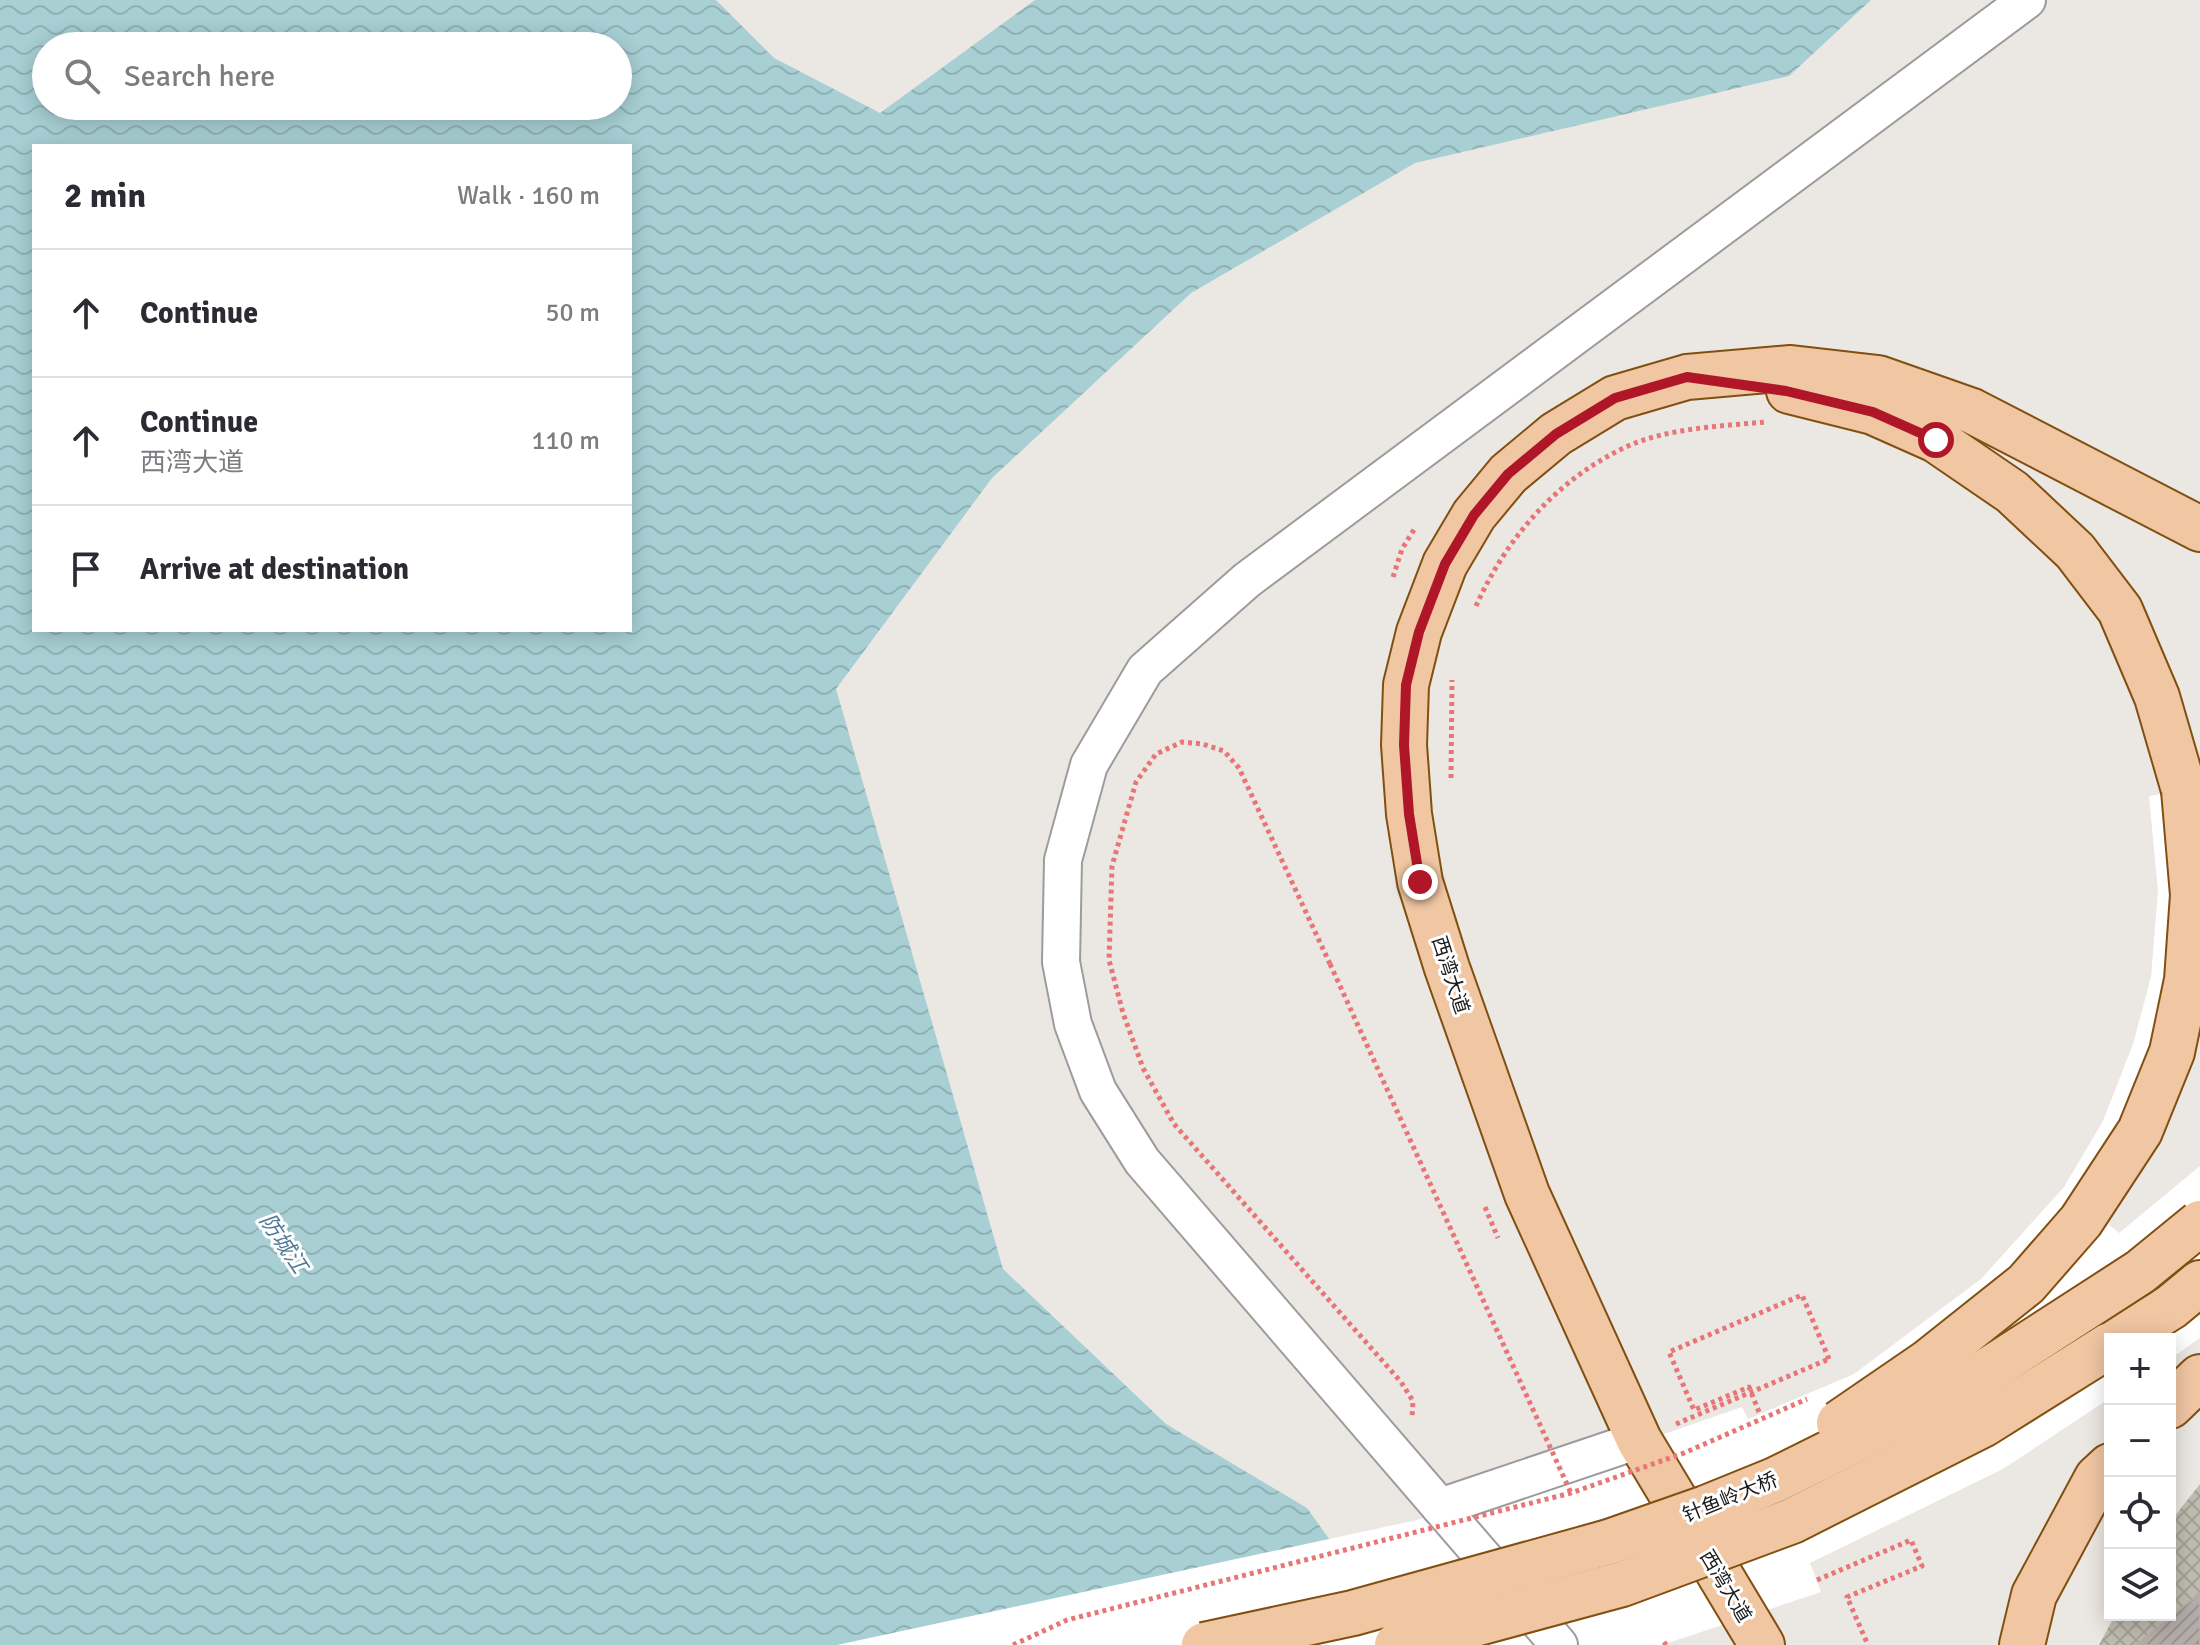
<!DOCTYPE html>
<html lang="en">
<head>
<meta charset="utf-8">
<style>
	body { margin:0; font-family:Signika,"Noto Sans SC",sans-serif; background:#f2f2f3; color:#2b2b33 }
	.controls { position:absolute; right:24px; bottom:24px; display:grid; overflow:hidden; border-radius:0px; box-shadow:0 4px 20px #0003 }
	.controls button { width:72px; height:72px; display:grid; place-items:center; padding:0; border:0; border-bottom:2px solid #e1e1e2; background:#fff; color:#2b2b33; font:40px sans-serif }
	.stop { position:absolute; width:24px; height:24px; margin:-18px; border:6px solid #af1728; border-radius:50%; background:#fff }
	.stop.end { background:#af1728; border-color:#fff; box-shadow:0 2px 8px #0008 }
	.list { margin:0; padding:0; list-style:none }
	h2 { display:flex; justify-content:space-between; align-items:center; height:104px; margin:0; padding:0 32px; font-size:34px }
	h2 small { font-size:26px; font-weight:400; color:#7c7c81 }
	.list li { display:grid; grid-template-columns:52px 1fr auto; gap:24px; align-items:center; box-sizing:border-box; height:128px; padding:0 32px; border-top:2px solid #e1e1e2 }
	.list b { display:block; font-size:30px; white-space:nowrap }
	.list p { margin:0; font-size:26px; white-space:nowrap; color:#7c7c81 }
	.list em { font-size:26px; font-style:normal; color:#7c7c81 }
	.icon { flex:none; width:44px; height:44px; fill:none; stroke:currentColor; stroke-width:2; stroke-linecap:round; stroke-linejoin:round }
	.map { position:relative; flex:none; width:2200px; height:1645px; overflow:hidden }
	.search { position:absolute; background:#fff; box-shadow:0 4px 20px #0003; left:32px; top:32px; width:600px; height:88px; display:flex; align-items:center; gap:20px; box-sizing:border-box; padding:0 28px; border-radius:44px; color:#7c7c81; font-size:30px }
	.panel { position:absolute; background:#fff; box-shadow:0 4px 20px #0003; left:32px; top:144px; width:600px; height:488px; border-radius:0px }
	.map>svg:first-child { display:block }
	.construction { fill:url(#construction-cross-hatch) }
	.water { fill:url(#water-waves); fill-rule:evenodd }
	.pier { fill:#fff }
	.building { fill:url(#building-hatch); stroke:#bbada6; stroke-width:2 }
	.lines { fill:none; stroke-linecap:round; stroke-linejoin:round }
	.minor-casing { stroke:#9c9c9c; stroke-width:40 }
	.major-casing { stroke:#815011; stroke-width:48 }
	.path { stroke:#e87677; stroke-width:5; stroke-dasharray:4 4; stroke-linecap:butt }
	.minor { stroke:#fff; stroke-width:36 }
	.major { stroke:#f0c6a3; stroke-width:44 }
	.major-bridge-casing { stroke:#815011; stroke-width:48; stroke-linecap:butt }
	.path-bridge { stroke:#e87677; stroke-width:5; stroke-dasharray:4 4; stroke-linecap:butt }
	.major-bridge { stroke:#f0c6a3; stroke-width:44 }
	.route { stroke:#af1728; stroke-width:10 }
	.labels { text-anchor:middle; stroke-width:6; stroke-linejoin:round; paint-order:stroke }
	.street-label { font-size:20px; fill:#1b1b1b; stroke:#fff }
	.water-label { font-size:22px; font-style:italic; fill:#517b97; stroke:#fff }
</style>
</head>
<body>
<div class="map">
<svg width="2200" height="1645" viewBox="0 0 2200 1645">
	<defs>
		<pattern id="construction-cross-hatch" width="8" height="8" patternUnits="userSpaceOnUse" patternTransform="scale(2)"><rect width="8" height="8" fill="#bfbdaf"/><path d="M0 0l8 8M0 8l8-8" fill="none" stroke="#a4a296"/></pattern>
		<pattern id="water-waves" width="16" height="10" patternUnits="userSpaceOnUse" patternTransform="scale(2)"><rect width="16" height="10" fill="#a7cfd4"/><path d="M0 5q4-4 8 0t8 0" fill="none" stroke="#8fb1b5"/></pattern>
		<pattern id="building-hatch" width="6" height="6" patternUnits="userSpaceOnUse" patternTransform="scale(2)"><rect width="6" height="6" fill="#b4aca8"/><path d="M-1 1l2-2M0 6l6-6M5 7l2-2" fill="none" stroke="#9a9390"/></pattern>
	</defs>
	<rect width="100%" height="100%" fill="#ebe7e2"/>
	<!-- construction -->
	<polygon class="construction" points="2200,1484 2200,1645 2099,1645 2115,1615 2170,1615 2170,1522"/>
	<!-- water -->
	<path class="water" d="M0,0H716L774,58L880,113L1035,0H1871L1789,76L1415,163L1191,293L992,478L836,689L1003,1269L1166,1424L1307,1508L1405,1645H0ZM46,46H618V106H46ZM34,146H630V630H34Z"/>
	<!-- pier -->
	<polygon class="pier" points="2200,787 2200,1027 2191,1060 2158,1145 2108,1224 2119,1233 2200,1166 2200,1338 2170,1359 2170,1339 2110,1339 2110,1398 2003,1469 1810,1563 1821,1592 1662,1645 837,1645 1417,1520 1742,1407 1748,1419 1854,1374 1981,1279 2064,1187 2103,1121 2133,1044 2151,977 2158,891 2149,796"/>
	<!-- building -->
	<polygon class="building" points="2200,1593 2200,1645 2136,1645"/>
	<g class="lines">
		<defs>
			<g id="minor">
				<polyline points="1440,1507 1639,1440"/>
				<polyline points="1559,1645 1142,1161 1098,1091 1073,1024 1061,962 1063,860 1089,765 1145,670 1247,580 2027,0"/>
			</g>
			<g id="major">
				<polyline points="1789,391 1873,412 1936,440 2012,492 2075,551 2120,610 2157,697 2184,790"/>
				<polyline points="2120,1339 2171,1307 2200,1283"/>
				<polyline points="2170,1406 2200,1377"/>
				<polyline points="1762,1645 1639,1440 1527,1194 1447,968 1420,882 1409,814 1404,745 1406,685 1419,632 1445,564 1474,515 1508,474 1556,434 1615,398 1687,377 1791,368 1878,378 1972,411 2200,529"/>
				<polyline points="2022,1645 2034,1595 2097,1478 2110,1466"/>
			</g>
		</defs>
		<!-- minor casing -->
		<use href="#minor" class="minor-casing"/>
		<!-- major casing -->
		<use href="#major" class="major-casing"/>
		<!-- path -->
		<g class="path">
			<polyline points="1393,577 1402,549 1415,528"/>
			<path d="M1476,606C1507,537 1558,478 1628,446C1669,428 1721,426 1766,422"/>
			<polyline points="1451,778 1452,680"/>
			<polyline points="1330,964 1239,768 1224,751 1203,744 1182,742 1156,754 1136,782 1112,866 1109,960 1123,1013 1143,1068 1174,1124 1401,1382 1413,1401 1412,1418"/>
			<polyline points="1485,1207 1498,1238"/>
			<polyline points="1676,1424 1829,1359"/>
			<polyline points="1817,1580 1911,1540 1922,1566 1847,1597 1868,1645"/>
			<polyline points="1664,1642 1666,1645"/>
		</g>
		<!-- minor -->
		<use href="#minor" class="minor"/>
		<!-- major -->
		<use href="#major" class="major"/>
		<defs>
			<g id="major-bridge">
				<polyline points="1839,1423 1928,1362 2026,1284 2081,1221 2140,1131 2172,1052 2187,980 2193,895 2184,790"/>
				<polyline points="1204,1645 1353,1613 1609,1542 1706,1508 1775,1480 1962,1387 2140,1272 2200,1223"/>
				<polyline points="1397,1645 1622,1584 1792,1521 1984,1424 2110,1345"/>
			</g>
		</defs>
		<!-- major-bridge casing -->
		<use href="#major-bridge" class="major-bridge-casing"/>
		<!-- path-bridge -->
		<g class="path-bridge">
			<polyline points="1330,964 1571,1493"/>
			<polyline points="1759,1412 1749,1387 1694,1410 1669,1352 1802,1295 1829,1359"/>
			<polyline points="1013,1645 1067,1620 1571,1493 1684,1453 1807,1399"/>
		</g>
		<!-- major-bridge -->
		<use href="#major-bridge" class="major-bridge"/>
	</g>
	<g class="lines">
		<!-- route -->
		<polyline class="route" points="1420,882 1409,814 1404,745 1406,685 1419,632 1445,564 1474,515 1508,474 1556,434 1615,398 1687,377 1786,391 1873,412 1936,440"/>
	</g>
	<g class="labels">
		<!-- street labels -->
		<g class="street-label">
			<text transform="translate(1451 975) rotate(72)" y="7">西湾大道</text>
			<text transform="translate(1730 1497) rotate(-22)" y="7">针鱼岭大桥</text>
			<text transform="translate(1726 1586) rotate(59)" y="7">西湾大道</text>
		</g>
		<!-- water labels -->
		<g class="water-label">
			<text transform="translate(284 1243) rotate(56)" y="8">防城江</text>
		</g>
	</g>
</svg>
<div class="controls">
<button>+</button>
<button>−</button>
<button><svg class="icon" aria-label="locate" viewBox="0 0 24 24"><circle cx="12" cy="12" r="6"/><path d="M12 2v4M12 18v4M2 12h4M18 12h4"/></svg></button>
<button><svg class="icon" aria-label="layers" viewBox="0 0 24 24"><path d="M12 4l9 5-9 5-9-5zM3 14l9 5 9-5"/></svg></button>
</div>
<div class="stop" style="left:1936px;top:440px"></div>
<div class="stop end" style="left:1420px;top:882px"></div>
<div class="search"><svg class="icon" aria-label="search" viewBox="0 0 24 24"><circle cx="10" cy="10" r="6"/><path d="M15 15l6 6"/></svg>Search here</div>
<section class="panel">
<h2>2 min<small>Walk · 160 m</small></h2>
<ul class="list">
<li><svg class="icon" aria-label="ahead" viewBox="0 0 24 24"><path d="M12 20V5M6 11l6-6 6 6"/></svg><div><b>Continue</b></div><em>50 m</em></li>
<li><svg class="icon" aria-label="ahead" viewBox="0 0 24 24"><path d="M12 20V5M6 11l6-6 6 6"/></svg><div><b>Continue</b><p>西湾大道</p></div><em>110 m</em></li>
<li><svg class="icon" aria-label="arrive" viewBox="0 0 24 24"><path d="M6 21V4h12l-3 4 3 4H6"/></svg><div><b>Arrive at destination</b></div></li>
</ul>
</section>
</div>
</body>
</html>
